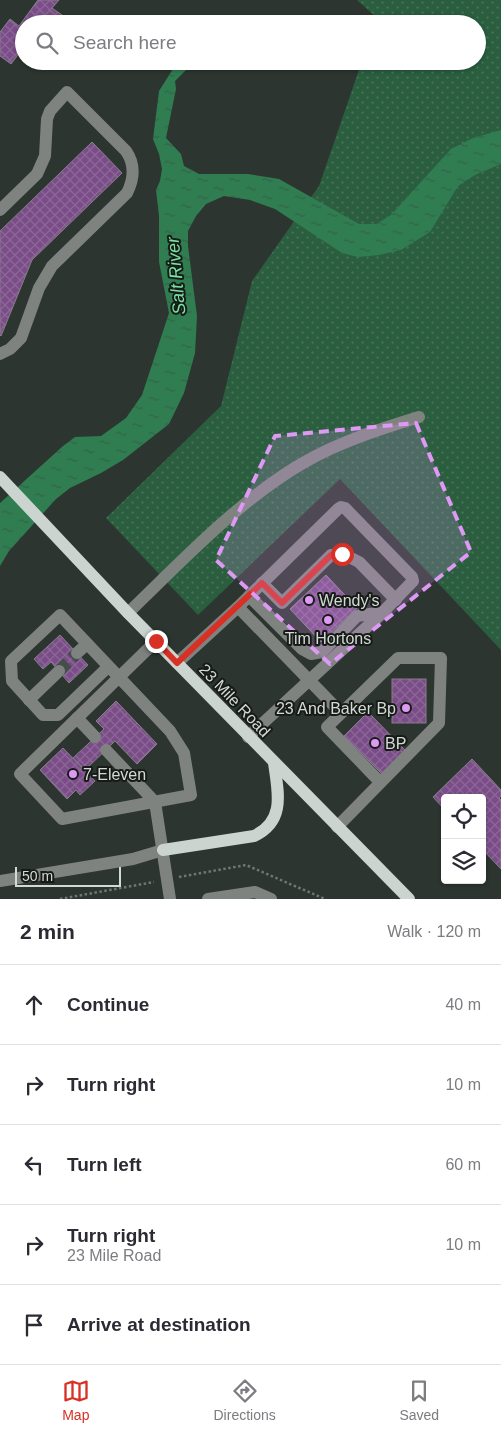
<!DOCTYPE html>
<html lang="en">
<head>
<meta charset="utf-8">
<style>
	body { margin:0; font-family:Arial,sans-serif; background:#f2f2f3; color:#2b2b33 }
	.controls { position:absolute; right:15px; bottom:15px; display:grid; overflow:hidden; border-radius:5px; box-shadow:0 1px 4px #0004 }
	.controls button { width:45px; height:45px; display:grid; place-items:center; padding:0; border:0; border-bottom:1px solid #e1e1e2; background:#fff; color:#2b2b33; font:25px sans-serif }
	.scale { position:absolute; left:15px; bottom:12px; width:106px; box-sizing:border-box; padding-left:5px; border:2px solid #d3d9d5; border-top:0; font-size:14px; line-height:18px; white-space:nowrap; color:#d3d9d5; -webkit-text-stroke:4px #171b18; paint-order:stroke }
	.stop { position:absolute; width:15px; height:15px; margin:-11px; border:4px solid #d93025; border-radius:50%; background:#fff }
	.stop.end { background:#d93025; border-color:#fff; box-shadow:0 1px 5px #0008 }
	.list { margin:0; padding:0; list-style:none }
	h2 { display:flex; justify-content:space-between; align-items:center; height:65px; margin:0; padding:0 20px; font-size:21px }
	h2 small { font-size:16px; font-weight:400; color:#7c7c81 }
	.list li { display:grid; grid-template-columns:32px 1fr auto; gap:15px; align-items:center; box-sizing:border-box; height:80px; padding:0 20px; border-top:1px solid #e1e1e2 }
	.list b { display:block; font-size:19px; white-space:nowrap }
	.list p { margin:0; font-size:16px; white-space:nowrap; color:#7c7c81 }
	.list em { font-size:16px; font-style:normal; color:#7c7c81 }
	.icon { flex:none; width:28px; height:28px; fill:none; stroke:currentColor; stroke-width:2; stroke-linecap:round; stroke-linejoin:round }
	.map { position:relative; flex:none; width:501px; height:899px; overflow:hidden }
	.search { position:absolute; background:#fff; box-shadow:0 1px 4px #0004; left:15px; right:15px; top:15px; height:55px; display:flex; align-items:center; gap:12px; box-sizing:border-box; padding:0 18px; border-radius:28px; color:#7c7c81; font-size:19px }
	.sheet { height:465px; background:#fff }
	nav { display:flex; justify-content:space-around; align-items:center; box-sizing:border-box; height:70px; border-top:1px solid #e1e1e2; background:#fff; font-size:14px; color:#7c7c81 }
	nav a { display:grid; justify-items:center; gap:2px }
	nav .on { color:#d93025 }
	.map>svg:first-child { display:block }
	.grass { fill:url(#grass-dots) }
	.water { fill:url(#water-ripples) }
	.building { fill:url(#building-cross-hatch); stroke:#857f88 }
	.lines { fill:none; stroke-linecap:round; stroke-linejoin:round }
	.minor-tunnel { stroke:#454e48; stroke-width:12; stroke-dasharray:12 6; stroke-linecap:butt }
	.path { stroke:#6f7772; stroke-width:2.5; stroke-dasharray:2.5 2.5; stroke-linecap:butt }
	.minor { stroke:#7f8380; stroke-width:12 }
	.major { stroke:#cbd4ce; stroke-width:12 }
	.route { stroke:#d93025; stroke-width:6 }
	.marked { fill:#dd99f3; fill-opacity:0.2; stroke:#dd99f3; stroke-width:4; stroke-dasharray:10 6; stroke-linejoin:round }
	.poi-dot { fill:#dd99f3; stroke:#171b18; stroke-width:2 }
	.labels { text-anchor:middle; stroke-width:4; stroke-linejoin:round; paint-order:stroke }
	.poi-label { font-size:16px; fill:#d3d9d5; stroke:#171b18; text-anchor:start }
	.street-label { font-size:16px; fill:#d3d9d5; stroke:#171b18 }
	.water-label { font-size:18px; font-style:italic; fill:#7ae2a2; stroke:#171b18 }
</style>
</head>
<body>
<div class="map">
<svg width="501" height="899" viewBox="0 0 501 899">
	<defs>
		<pattern id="grass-dots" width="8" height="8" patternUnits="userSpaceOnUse" patternTransform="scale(1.25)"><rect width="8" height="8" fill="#2a5e3f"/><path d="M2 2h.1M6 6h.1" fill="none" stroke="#48745a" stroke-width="1.8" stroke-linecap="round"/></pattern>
		<pattern id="water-ripples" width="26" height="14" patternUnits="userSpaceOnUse" patternTransform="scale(1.25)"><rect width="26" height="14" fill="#2f7d50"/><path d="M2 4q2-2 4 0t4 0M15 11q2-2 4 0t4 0" fill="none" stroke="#366249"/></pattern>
		<pattern id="building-cross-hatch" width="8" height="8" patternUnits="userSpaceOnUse" patternTransform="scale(1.25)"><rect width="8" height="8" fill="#7a4d88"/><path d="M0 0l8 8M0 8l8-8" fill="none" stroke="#8c6698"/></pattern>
	</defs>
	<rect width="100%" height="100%" fill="#2c352f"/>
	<!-- grass -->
	<polygon class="grass" points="357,0 501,0 501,650 340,479 198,615 106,518 221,406 252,281 319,186 362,61 477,61 477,24 375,24 377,18"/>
	<!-- water -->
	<polygon class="water" points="178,61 190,61 187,69 175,81 176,89 166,138 181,154 184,166 199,174 248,174 279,179 359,224 376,224 391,215 451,149 473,138 501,130 501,164 475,175 458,186 430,232 401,250 379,255 358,257 342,253 275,209 250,200 224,196 206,204 196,216 188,231 188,246 197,316 195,353 184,393 169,424 123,460 101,473 70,488 56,499 9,551 0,566 0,503 63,446 75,437 101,436 126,418 142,395 169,313 159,262 159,216 156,190 160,181 162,169 159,154 153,139 159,91"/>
	<!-- building -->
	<g class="building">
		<polygon points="38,0 59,0 52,8 62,15 55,24 24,24 24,47 11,64 0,56 0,32 10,19 19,26"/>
		<polygon points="92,142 122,173 32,260 1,336 0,335 0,231"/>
		<polygon points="326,575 357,608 321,642 290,609"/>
		<polygon points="60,635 88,665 69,683 51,662 43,669 34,659"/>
		<rect x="392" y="679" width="34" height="44"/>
		<polygon points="116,701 157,744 137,764 115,741 85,770 73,758 104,729 96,721"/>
		<polygon points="368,712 406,751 382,774 344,736"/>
		<polygon points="63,748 95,781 80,795 76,790 67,799 40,770"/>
		<polygon points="472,759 501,790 501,796 499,798 501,800 501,869 482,849 482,798 445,798 445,810 433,797"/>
	</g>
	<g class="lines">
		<!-- minor-tunnel -->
		<polyline class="minor-tunnel" points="59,671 77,653"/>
		<!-- path -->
		<g class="path">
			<polyline points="179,877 246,865 325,899"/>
			<polyline points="60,899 154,882"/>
		</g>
		<!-- minor -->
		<g class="minor">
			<path d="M0,210L37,174L45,156L47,119L50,111L67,92L126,151C135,164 134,179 127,193L52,266L39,288L21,338L10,349L0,354"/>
			<polyline points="262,583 282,603 331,555 343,554 359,562 396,600"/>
			<polyline points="249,596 302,649 311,654 322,652 357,616 383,612"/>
			<polyline points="238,607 341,713"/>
			<path d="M128,613C181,562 239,500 303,463C339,442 380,429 419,417"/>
			<polyline points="77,653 87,644"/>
			<polyline points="177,663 238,607 338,509 341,507 345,508 412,577 413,581 383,612 248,737"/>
			<polyline points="108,667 58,715 43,715 12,681 11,661 60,615 170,731 184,753 191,795 62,819 20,774 156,641"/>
			<polyline points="29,700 59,671"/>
			<polyline points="77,718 95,737"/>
			<polyline points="106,750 155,802 170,899"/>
			<polyline points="337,827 439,723 441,658 398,658 327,727 380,782"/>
			<polyline points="0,881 133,859 163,850"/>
			<polyline points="208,899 255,892 271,899"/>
		</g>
		<!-- major -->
		<g class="major">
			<polyline points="0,477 128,613 409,899"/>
			<path d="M163,850L254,836C286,821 278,792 274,763"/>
		</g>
	</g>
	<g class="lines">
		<!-- route -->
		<polyline class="route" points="156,641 177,663 262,583 282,603 331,555 342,554"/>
	</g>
	<!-- marked area -->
	<path class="marked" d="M416,423L471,552L330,664L216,560L275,436Z"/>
	<!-- markers -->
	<g class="poi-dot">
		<circle cx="309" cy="600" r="5"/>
		<circle cx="328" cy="620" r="5"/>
		<circle cx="406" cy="708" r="5"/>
		<circle cx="375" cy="743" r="5"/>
		<circle cx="73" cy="774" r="5"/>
	</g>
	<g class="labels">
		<!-- poi labels -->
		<g class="poi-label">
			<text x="319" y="606">Wendy's</text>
			<text x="328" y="644" text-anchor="middle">Tim Hortons</text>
			<text x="396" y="714" text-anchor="end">23 And Baker Bp</text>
			<text x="385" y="749">BP</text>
			<text x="83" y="780">7-Eleven</text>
		</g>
		<!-- street labels -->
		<g class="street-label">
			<text transform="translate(235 700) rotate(46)" y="6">23 Mile Road</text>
		</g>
		<!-- water labels -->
		<g class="water-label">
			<text transform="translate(176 276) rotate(-95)" y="6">Salt River</text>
		</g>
	</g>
</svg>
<div class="controls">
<button><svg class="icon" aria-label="locate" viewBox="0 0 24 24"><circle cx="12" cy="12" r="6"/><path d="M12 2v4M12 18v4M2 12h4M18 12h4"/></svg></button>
<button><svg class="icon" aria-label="layers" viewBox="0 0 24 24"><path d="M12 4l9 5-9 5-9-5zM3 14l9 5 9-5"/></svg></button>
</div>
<div class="scale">50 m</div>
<div class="stop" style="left:342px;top:554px"></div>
<div class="stop end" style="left:156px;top:641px"></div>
<div class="search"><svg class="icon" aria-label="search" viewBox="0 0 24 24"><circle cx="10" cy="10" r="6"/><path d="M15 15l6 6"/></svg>Search here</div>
</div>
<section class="sheet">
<h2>2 min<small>Walk · 120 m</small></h2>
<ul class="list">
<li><svg class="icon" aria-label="ahead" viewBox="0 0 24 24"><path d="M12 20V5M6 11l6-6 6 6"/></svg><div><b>Continue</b></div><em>40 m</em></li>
<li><svg class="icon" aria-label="right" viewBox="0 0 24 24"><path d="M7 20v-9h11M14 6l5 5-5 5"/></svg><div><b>Turn right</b></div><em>10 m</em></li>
<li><svg class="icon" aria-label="left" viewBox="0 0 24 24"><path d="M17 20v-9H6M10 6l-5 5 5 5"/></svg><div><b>Turn left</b></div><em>60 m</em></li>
<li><svg class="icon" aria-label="right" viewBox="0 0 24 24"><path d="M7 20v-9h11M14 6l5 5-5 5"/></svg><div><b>Turn right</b><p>23 Mile Road</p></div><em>10 m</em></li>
<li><svg class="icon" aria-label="arrive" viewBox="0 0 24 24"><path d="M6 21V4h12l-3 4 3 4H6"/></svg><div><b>Arrive at destination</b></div></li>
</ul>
</section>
<nav>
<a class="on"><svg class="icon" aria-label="map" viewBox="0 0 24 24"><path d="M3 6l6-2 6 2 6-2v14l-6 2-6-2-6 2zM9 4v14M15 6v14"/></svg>Map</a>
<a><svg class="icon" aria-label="directions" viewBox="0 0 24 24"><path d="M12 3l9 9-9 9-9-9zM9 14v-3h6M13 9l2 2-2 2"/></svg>Directions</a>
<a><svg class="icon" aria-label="saved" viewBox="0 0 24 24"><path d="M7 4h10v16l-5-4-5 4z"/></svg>Saved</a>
</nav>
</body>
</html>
